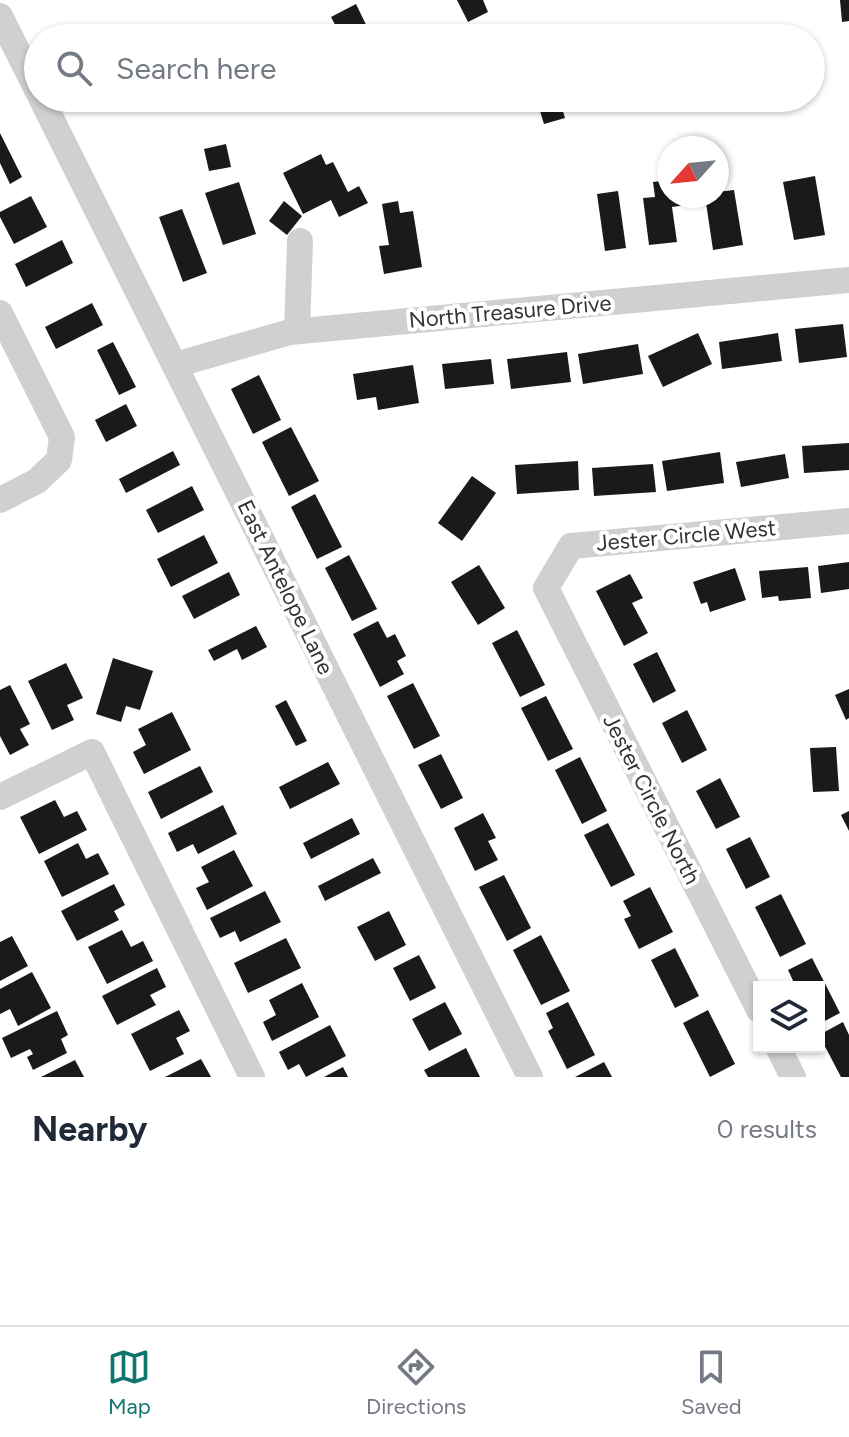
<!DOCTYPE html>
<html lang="en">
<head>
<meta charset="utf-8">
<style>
	body { margin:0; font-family:Figtree,sans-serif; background:#f2f2f3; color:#1f2937 }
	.controls { position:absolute; right:24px; bottom:24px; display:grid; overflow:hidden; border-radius:0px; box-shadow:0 2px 6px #0004 }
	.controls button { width:72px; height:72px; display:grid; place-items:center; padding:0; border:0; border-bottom:2px solid #e0e1e3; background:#fff; color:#1f2937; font:40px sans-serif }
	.compass { position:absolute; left:657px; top:136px; width:72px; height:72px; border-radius:50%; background:#fff; box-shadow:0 2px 6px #0004; rotate:243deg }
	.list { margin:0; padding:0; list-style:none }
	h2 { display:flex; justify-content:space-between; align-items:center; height:104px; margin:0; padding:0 32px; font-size:34px }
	h2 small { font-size:26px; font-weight:400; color:#747a83 }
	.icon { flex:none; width:44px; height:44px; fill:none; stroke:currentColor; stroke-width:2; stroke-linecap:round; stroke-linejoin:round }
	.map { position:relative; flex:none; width:849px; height:1077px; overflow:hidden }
	.search { position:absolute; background:#fff; box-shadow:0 2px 6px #0004; left:24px; right:24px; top:24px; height:88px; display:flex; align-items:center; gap:20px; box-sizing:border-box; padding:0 28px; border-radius:44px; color:#747a83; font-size:30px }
	.sheet { height:248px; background:#fff }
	nav { display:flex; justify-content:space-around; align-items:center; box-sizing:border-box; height:112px; border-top:2px solid #e0e1e3; background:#fff; font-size:22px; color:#747a83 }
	nav a { display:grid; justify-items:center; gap:4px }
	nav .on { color:#0f766e }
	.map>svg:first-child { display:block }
	.building { fill:#1a1a1a }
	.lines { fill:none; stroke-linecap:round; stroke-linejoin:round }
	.minor { stroke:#d0d0d0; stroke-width:26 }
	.labels { text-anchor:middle; stroke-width:8; stroke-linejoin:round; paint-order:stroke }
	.street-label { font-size:22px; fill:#333; stroke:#fff }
</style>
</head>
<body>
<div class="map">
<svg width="849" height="1077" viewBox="0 0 849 1077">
	<rect width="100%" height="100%" fill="#fff"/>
	<!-- building -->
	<g class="building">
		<polygon points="457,0 483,0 488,12 468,22"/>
		<polygon points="840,0 849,0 849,21 842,22"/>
		<polygon points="356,4 371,35 366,38 342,38 331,17"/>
		<polygon points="239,30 267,32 266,38 238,38"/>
		<polygon points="536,98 559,98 565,118 544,124"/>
		<polygon points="0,133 22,177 10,184 0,163"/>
		<polygon points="226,144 231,167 209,171 204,149"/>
		<polygon points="321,154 326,165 333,162 348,192 359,186 368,203 339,217 331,200 303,214 283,173"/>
		<polygon points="815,176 825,235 794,240 783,182"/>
		<polygon points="669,180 669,196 685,196 686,205 672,207 677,242 649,245 643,198 655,197 653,182"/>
		<polygon points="239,182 256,234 223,245 205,193"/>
		<polygon points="734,190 743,245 713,250 705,196 717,196 717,192"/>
		<polygon points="618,191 626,248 605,251 597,194"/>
		<polygon points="31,196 47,227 14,244 0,217 0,212"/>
		<polygon points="284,201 302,216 287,235 269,221"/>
		<polygon points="398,201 400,213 413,211 422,267 384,274 379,246 389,245 382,204"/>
		<polygon points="182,209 207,273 183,282 159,217"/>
		<polygon points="62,240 73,263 26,287 15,264"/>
		<polygon points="92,303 103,325 56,349 45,327"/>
		<polygon points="843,324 847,357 799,363 795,329"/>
		<polygon points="698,333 712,364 663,387 648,356"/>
		<polygon points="778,333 782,361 722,369 719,342"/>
		<polygon points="113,342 136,387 119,395 97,350"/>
		<polygon points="638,344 643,374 583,384 578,354"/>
		<polygon points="567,352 571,382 511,389 507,359"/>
		<polygon points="491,359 494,384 445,389 442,364"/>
		<polygon points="413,365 419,403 378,410 376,397 357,400 353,374"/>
		<polygon points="259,375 281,420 253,434 231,389"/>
		<polygon points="126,404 137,426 106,442 95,420"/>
		<polygon points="291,427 319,481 289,496 262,442"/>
		<polygon points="849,443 849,470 804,473 802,446"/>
		<polygon points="173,451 180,465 126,493 119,479"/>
		<polygon points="720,452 724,483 667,491 662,461"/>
		<polygon points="785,454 789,478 741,487 736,462"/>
		<polygon points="578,461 579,490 517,494 515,465"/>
		<polygon points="653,464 656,492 594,496 592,468"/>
		<polygon points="472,476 496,493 462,541 438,523"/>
		<polygon points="192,486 204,510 158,533 146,510"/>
		<polygon points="315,494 342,547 317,559 291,507"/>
		<polygon points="204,535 218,563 171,587 157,559"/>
		<polygon points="349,555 377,609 352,621 325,568"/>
		<polygon points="849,562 849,589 821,593 818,566"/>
		<polygon points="479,565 505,608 478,625 451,582"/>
		<polygon points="808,567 811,598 779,601 778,596 762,598 759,571"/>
		<polygon points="735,568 746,600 710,612 707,602 701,604 693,582"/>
		<polygon points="229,572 240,595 194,619 182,596"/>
		<polygon points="630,574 643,598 632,603 648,633 624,646 596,591"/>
		<polygon points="378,621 387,638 395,634 406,656 397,661 404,674 380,687 353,634"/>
		<polygon points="256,626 267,647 242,660 237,649 214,661 208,650"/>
		<polygon points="517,630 545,685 520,697 492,643"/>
		<polygon points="657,652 676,691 653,703 633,664"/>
		<polygon points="113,658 153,671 140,710 126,706 121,722 96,714"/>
		<polygon points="66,663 83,698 67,705 74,720 52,730 28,681"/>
		<polygon points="413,683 440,736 414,749 387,696"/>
		<polygon points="10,685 30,724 20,729 29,745 10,755 0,736 0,690"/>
		<polygon points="849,689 849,718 846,720 835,695"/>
		<polygon points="546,696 573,749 548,761 521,708"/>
		<polygon points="286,700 307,741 296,746 275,706"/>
		<polygon points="687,710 707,750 682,763 662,723"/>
		<polygon points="172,712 191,750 144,774 133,752 146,745 138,729"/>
		<polygon points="836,747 839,791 813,792 810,748"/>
		<polygon points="441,754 463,798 441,809 418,765"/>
		<polygon points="580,757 607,811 582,824 555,770"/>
		<polygon points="328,762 340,784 290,809 279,787"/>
		<polygon points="200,766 213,792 161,819 148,792"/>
		<polygon points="720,778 740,817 716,829 696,791"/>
		<polygon points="55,800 64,817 77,811 87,830 39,854 20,817"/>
		<polygon points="223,805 237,834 198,854 193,844 177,852 168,833"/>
		<polygon points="849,811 849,831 841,815"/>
		<polygon points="483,813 496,838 488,841 498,860 475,871 454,828"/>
		<polygon points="352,818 360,834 311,859 303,843"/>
		<polygon points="608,823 635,875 611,887 584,835"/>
		<polygon points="750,837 770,877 746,889 726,849"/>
		<polygon points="78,843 86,859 98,853 109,874 62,897 44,861"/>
		<polygon points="234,850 253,886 207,910 196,888 209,882 201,867"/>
		<polygon points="373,858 381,873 325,901 318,886"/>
		<polygon points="504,875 531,928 507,941 479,887"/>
		<polygon points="114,884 125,905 114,911 119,920 77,941 61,911"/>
		<polygon points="650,887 673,932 639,949 624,919 631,916 623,901"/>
		<polygon points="265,891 281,922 240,942 235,931 220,938 210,918"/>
		<polygon points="781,894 806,944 780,957 755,907"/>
		<polygon points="389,911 406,945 375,961 357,927"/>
		<polygon points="122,930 131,947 143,941 153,961 107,984 88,947"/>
		<polygon points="541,935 570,991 541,1005 513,950"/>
		<polygon points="12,936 28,966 0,981 0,942"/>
		<polygon points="286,938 301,968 248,993 234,963"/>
		<polygon points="675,948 699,996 675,1008 651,960"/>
		<polygon points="419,955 436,988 410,1001 393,968"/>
		<polygon points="812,958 840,1013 819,1024 819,987 796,987 788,970"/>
		<polygon points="157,968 166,987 150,995 156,1005 117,1025 102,996"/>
		<polygon points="32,972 51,1008 18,1026 10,1009 0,1014 0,989"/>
		<polygon points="302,983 319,1017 272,1041 263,1022 276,1015 269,1000"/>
		<polygon points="445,1002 462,1034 429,1051 412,1019"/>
		<polygon points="568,1002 595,1055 567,1069 548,1031 553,1028 546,1013"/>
		<polygon points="179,1010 190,1031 176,1038 184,1054 150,1071 131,1034"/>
		<polygon points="708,1010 735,1064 710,1077 683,1023"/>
		<polygon points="57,1011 68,1035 61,1039 67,1053 33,1070 27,1057 33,1054 30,1049 11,1058 2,1038"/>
		<polygon points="843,1022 849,1035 849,1077 841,1077 819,1035"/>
		<polygon points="330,1025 346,1056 306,1077 299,1064 288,1070 279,1052"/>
		<polygon points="466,1048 480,1077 428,1077 424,1070"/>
		<polygon points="201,1059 211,1077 165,1077"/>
		<polygon points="75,1060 84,1077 41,1077"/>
		<polygon points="604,1062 612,1077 575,1077"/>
		<polygon points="343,1067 348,1077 324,1077"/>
	</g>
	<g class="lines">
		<!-- minor -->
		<g class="minor">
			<polyline points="0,16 38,92"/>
			<polyline points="41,98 530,1077"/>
			<polyline points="0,313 62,437 59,460 37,481 0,500"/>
			<polyline points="297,331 300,241"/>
			<polyline points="175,365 290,332 849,280"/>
			<polyline points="0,797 92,752 252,1077"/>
			<polyline points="759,1010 546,588 571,546 849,521"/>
			<polyline points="778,1047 793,1077"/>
		</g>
	</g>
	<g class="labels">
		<!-- street labels -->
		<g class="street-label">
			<text transform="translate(510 311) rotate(-5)" y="8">North Treasure Drive</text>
			<text transform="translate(686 535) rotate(-5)" y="8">Jester Circle West</text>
			<text transform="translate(286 587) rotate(64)" y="8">East Antelope Lane</text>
			<text transform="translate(652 799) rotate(63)" y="8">Jester Circle North</text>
		</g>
	</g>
</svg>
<div class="controls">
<button><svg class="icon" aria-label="layers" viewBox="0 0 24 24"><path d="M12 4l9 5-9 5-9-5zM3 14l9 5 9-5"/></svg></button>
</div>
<svg class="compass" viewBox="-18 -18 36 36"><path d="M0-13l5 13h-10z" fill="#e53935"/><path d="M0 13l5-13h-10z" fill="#747a83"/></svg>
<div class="search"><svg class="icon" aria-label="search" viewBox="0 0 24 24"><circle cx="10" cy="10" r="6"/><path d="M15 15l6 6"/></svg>Search here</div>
</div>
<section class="sheet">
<h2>Nearby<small>0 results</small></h2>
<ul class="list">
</ul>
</section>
<nav>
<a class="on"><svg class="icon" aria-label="map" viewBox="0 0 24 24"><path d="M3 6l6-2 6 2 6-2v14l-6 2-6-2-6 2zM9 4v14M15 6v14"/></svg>Map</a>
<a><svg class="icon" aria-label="directions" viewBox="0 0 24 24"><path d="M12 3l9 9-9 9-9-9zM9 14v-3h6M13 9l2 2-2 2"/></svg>Directions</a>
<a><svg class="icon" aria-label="saved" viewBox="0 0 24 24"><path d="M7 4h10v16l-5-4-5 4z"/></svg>Saved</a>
</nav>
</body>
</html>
